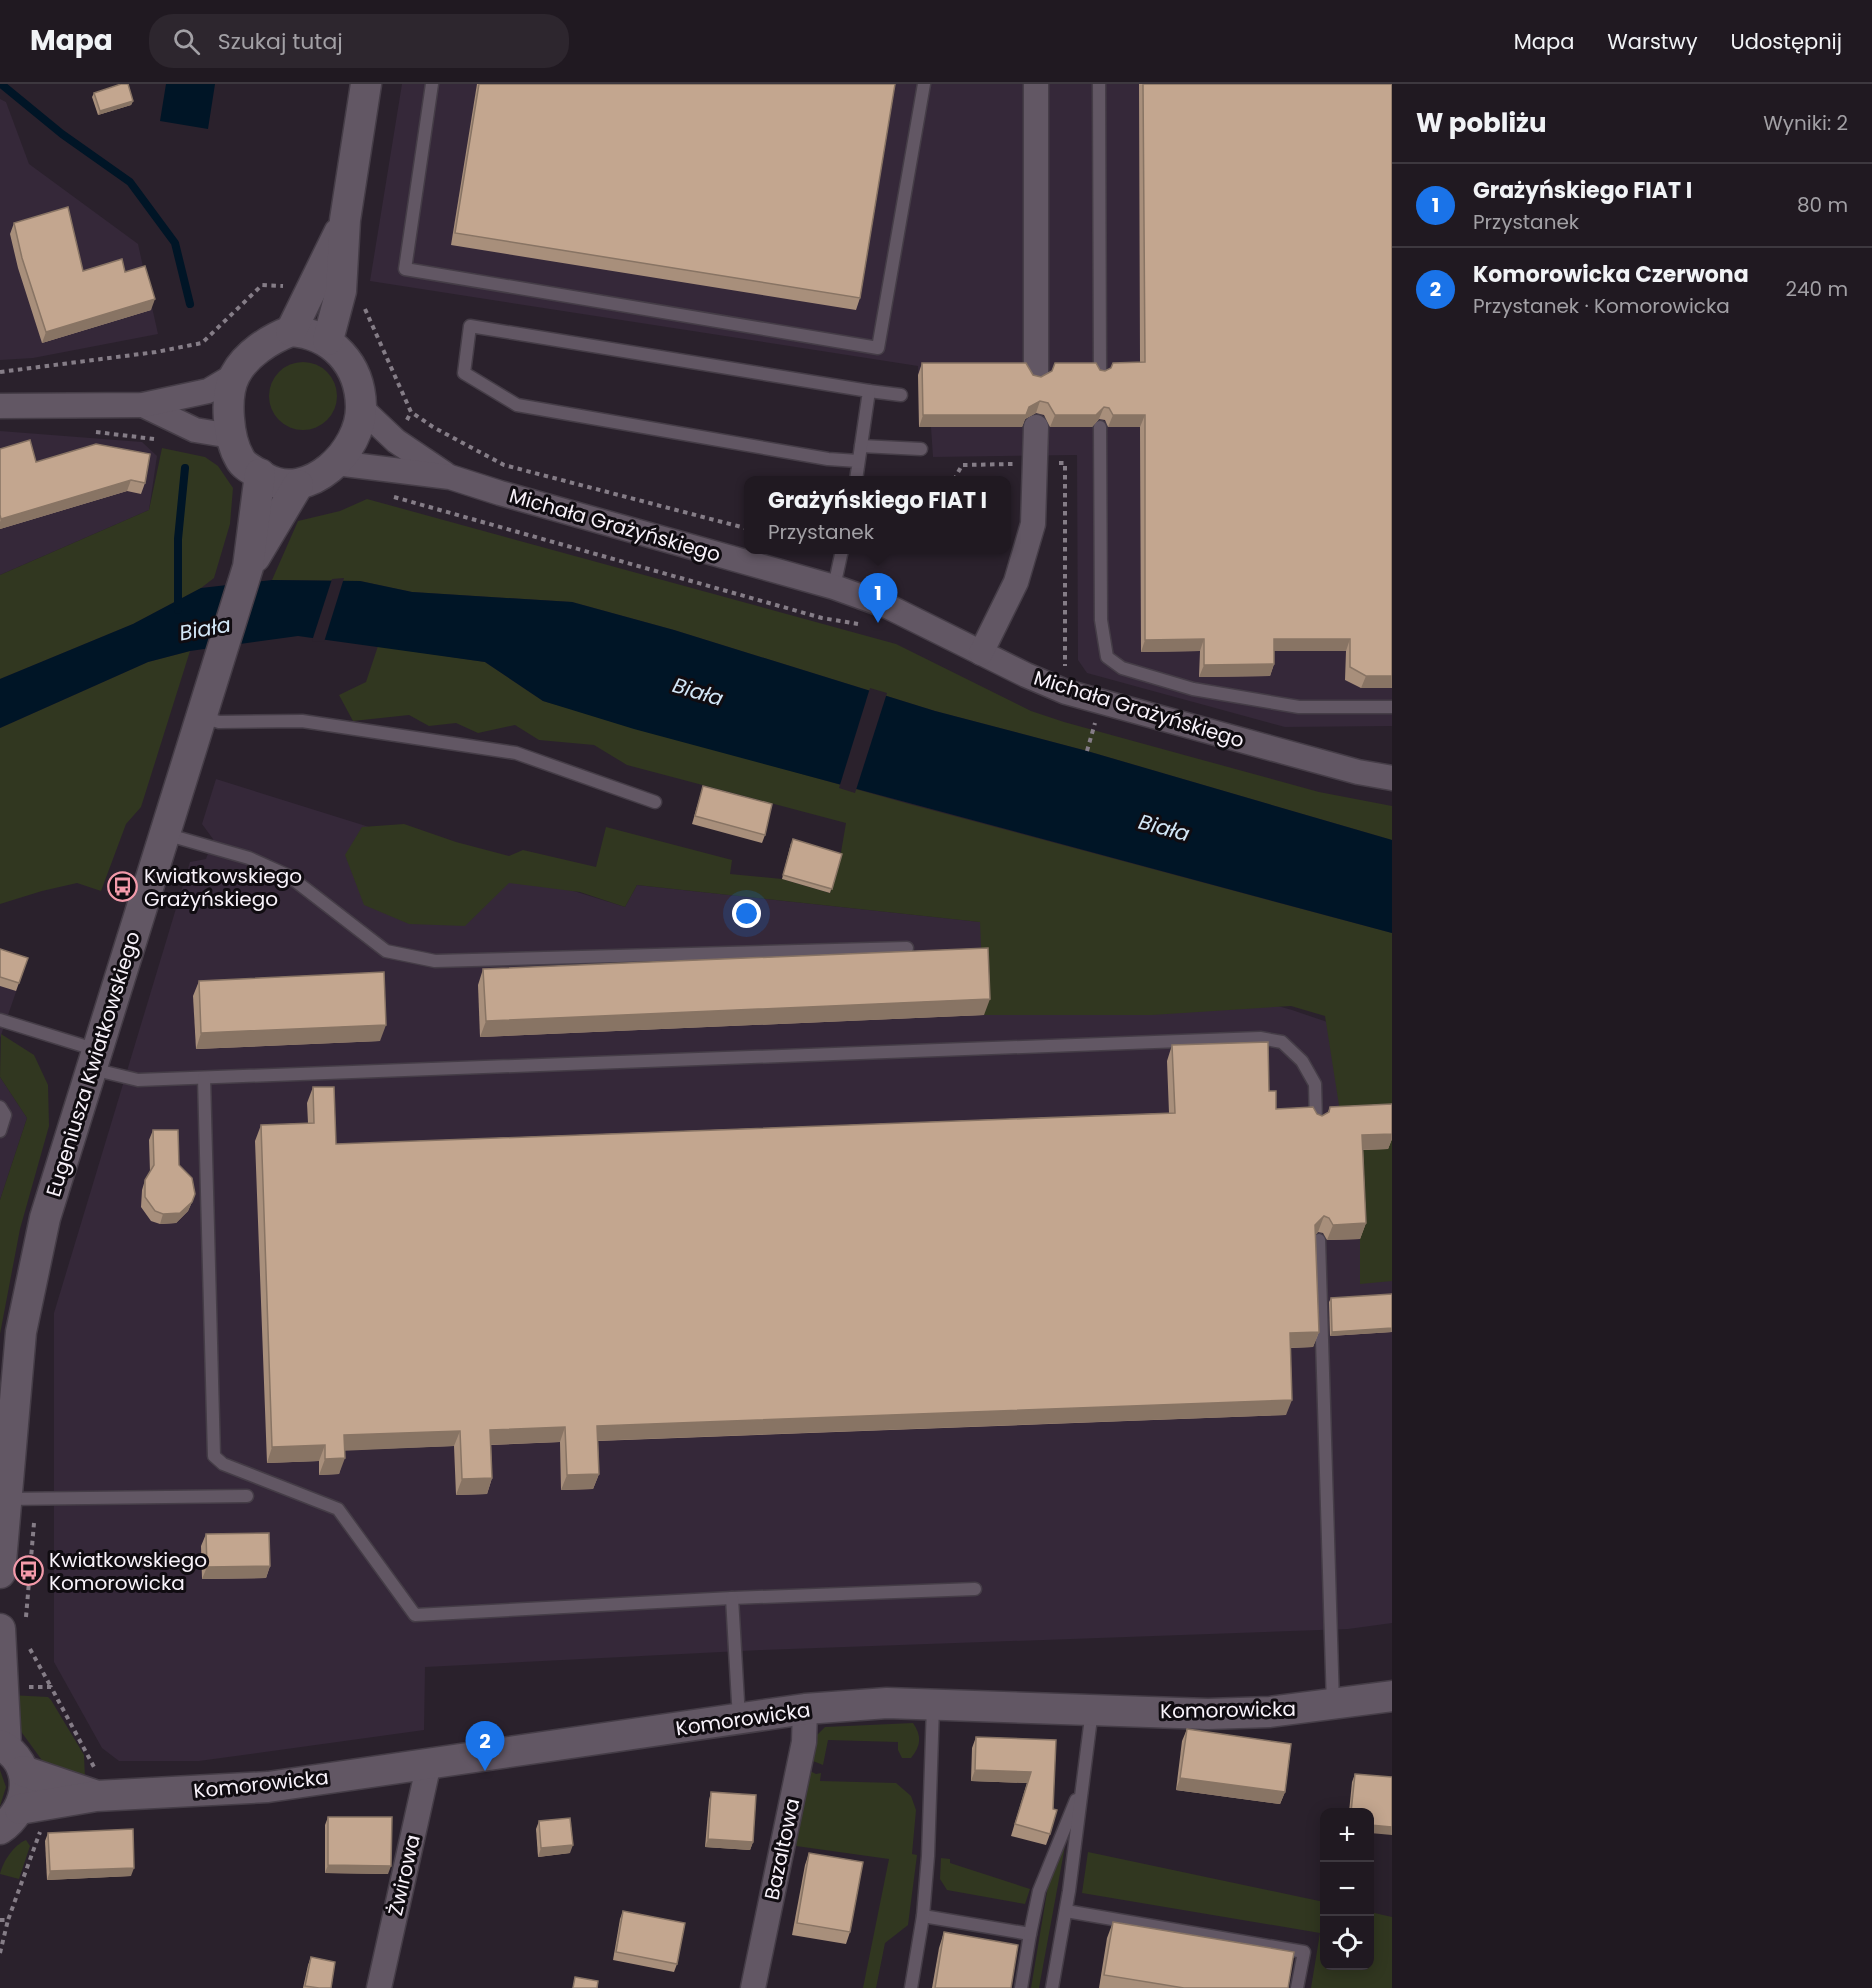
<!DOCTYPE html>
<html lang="pl">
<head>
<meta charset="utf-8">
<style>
	body { margin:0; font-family:Poppins,sans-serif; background:#2d262e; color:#f1f3f6 }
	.controls { position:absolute; right:18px; bottom:18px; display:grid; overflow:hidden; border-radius:12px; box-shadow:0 3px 15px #0003 }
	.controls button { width:54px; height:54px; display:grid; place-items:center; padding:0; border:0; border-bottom:2px solid #3d383f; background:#201921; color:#f1f3f6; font:30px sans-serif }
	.you { position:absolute; left:747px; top:830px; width:21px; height:21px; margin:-15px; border:4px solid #fff; border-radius:50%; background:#1a73e8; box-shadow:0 0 0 9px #1a73e833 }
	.badge { display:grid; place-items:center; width:39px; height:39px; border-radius:50%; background:#1a73e8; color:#fff; font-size:20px; font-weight:700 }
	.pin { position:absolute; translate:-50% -50px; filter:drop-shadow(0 2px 3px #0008) }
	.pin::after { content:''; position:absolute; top:32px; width:21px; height:18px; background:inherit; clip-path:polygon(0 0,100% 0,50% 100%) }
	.popup { position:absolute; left:744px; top:392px; width:267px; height:78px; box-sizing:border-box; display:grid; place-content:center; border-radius:12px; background:#201921; filter:drop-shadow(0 2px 4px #0005); font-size:20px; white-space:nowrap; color:#a2a0a5 }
	.popup b { font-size:22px; color:#f1f3f6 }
	.popup::after { content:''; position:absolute; left:50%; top:100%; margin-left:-12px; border:12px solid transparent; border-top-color:#201921 }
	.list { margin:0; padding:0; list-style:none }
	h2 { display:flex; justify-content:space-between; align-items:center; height:78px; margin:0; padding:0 24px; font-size:26px }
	h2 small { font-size:20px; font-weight:400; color:#a2a0a5 }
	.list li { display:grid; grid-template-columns:39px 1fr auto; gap:18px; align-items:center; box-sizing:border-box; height:84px; padding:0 24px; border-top:2px solid #3d383f }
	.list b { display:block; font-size:22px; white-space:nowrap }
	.list p { margin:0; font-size:20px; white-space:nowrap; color:#a2a0a5 }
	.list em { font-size:20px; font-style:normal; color:#a2a0a5 }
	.icon { flex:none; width:33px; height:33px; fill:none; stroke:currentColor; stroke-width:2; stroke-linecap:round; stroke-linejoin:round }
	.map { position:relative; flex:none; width:1392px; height:1904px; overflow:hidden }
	header { display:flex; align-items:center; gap:36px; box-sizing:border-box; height:84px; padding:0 30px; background:#201921; border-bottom:2px solid #3d383f }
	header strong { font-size:28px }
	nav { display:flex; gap:33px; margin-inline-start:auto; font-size:21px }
	.search { width:420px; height:54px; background:#2d262e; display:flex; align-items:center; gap:15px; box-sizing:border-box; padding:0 21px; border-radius:24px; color:#a2a0a5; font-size:22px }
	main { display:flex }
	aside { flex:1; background:#201921 }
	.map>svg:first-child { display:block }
	.built { fill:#352839 }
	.green { fill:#313720 }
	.water { fill:#001526 }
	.pier { fill:#2a212c }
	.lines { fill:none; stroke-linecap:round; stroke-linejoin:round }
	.stream { stroke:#001526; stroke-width:8 }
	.service-casing { stroke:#453d47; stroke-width:15 }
	.minor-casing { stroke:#453d47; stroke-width:27 }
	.tertiary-casing { stroke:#453d47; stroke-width:33 }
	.path { stroke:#857d87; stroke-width:4; stroke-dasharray:4.5 4.5; stroke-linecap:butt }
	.service { stroke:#625764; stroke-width:12 }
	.minor { stroke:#625764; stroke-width:24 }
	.tertiary { stroke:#625764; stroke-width:30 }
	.wall { fill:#a88f7b }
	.shaded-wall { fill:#887464 }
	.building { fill:#c3a68f; stroke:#887464; stroke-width:1.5 }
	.labels { text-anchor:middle; stroke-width:6; stroke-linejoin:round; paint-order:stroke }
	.street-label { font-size:20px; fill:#f8f2fa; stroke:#100c11 }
	.poi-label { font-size:20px; fill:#f8f2fa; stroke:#100c11; text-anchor:start }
	.water-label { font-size:21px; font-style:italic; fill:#d3e7f7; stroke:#100c11 }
</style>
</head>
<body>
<header>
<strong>Mapa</strong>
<div class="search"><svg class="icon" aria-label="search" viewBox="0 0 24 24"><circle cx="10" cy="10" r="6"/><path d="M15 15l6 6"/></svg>Szukaj tutaj</div>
<nav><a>Mapa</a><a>Warstwy</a><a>Udostępnij</a></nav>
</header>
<main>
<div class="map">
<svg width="1392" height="1904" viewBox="0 0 1392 1904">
	<rect width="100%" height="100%" fill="#2a212c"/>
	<!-- built -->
	<g class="built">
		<polygon points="402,0 1392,0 1392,642 1285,643 1087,589 1078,576 1077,371 933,373 931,343 919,343 918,282 370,197"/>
		<polygon points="0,15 6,18 29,80 138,160 158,250 33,274 0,276"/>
		<polygon points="0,347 142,358 157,372 149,426 0,491"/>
		<polygon points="216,695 625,823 637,801 981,838 1292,926 1392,960 1392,1539 1348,1545 761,1566 425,1583 424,1646 199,1677 119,1677 102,1664 54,1578 54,1229 190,778 206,775 213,755 202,740"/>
		<polygon points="0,874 25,882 0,954"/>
		<polygon points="0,993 27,1034 0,1116"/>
	</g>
	<!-- green -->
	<g class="green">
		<circle cx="303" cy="312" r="34"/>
		<polygon points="162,364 205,373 218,382 233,404 230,440 214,494 201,504 133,540 0,595 0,491 149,426"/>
		<polygon points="367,415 896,560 1031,627 1064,638 1319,708 1392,722 1392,756 1087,667 935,627 674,546 572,518 412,508 360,497 272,496 298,437 340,427"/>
		<polygon points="378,562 485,578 543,617 909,720 1392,849 1392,1197 1360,1200 1360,1155 1325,932 1291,922 1152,931 984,931 980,838 637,801 625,823 580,808 509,799 465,842 409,840 364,821 345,771 362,743 404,740 456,758 509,772 523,766 596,783 606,743 732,776 730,790 782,795 830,809 840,774 846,739 627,681 594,661 539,656 515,641 478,649 456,639 429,642 409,631 353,637 339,611 366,598"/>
		<polygon points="190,567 141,723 126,740 101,807 77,799 42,807 0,820 0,644 148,578"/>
		<polygon points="1,950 34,971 48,1001 49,1042 20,1145 0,1250 0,1116 27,1034 0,993"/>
		<polygon points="10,1611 48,1613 51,1616 84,1671 85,1695 44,1679 17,1642"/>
		<path d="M913,1639C922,1652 921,1662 911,1674H902L898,1666V1658L828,1656L823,1681L813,1677L809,1681L813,1655L825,1643Z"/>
		<polygon points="0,1686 6,1703 0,1722"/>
		<polygon points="808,1686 816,1690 821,1689 820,1697 896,1699 911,1712 916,1726 912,1770 917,1771 908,1841 885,1859 876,1904 863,1904 889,1775 796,1762"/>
		<path d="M26,1756L30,1762L19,1795L0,1790C3,1777 14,1761 26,1756Z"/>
		<polygon points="1065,1762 1039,1904 1031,1904 1048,1802"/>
		<polygon points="1088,1768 1324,1818 1324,1882 1370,1882 1370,1828 1392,1833 1392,1904 1311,1904 1320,1849 1082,1809"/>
		<polygon points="941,1774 950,1775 950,1779 1030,1805 1025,1820 947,1806 940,1795"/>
	</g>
	<!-- water -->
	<g class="water">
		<polygon points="166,0 215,0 208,45 160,37"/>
		<polygon points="272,496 360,497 412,508 572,518 674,546 935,627 1087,667 1392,756 1392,849 634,645 543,617 485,578 298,552 190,567 148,578 0,644 0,595 133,540 201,504"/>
	</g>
	<!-- pier -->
	<g class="pier">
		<polygon points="344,494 324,558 312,557 332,495"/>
		<polygon points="870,604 887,609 855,709 839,704"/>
	</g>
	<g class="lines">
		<!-- stream -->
		<g class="stream">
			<polyline points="1,0 62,50 130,98 175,159 190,220"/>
			<polyline points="178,526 178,455 185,384"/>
		</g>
		<defs>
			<g id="service">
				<polyline points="432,0 405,185 878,264 924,0"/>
				<polyline points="1099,0 1100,291"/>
				<polyline points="869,307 901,311"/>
				<polyline points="1100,343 1101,536 1107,573 1122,584 1193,605 1299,623 1392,623"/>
				<polyline points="861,362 921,365"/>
				<polyline points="856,396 869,307 470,242 464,289 517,321 828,375 858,377"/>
				<polyline points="834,503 842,466"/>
				<polyline points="203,633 219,638 302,637 516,669 655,718"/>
				<polyline points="165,750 249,774 289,792 386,867 435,877 907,864"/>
				<polyline points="0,936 97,966"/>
				<polyline points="92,985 138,996 1260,954 1282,958 1302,977 1315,1000 1316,1039"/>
				<polyline points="204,994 214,1372 223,1380 338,1425 415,1531 732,1514 975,1505"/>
				<polyline points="0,1023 5,1031 0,1047"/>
				<polyline points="1319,1156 1333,1621"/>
				<polyline points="7,1415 247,1412"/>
				<polyline points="732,1514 739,1635"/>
				<polyline points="1066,1827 1304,1868 1297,1904"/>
				<polyline points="923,1832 1030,1850 1021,1904"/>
				<polyline points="1030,1850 1039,1807 1076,1716"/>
				<polyline points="911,1904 923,1832 928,1772 933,1622"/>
				<polyline points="1052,1904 1069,1807 1092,1626"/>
			</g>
			<g id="minor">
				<polyline points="1036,0 1036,291"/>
				<polyline points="143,321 195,346 231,352"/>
				<polyline points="0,322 143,321 208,307 235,291"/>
				<polyline points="361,324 396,357 445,390"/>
				<polyline points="336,379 450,393 500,409 834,503 887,522 1026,591 1066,608 1358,688 1392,694"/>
				<polyline points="981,569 1016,498 1033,440 1036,343"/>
				<polyline points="379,1904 429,1679"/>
				<polyline points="753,1904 804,1658 805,1625"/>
			</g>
			<g id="tertiary">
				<path d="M291,247C332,250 360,280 361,322C362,367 308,419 265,394C258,389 244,383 240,375C228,355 224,312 235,291C246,270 270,255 291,247Z"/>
				<polyline points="291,247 339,149"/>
				<polyline points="328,256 341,207 345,136 366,0"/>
				<polyline points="255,473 298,401"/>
				<polyline points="0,1489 21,1248 45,1134 248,483 260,390"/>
				<polyline points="0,1545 6,1663"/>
				<path d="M0,1661C36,1679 30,1725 0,1745"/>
				<polyline points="23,1687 94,1711"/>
				<polyline points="20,1725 96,1712 268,1703 805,1625 887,1619 1208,1630 1270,1628 1392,1612"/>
			</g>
		</defs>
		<!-- service casing -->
		<use href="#service" class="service-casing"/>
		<!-- minor casing -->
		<use href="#minor" class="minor-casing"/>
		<!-- tertiary casing -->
		<use href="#tertiary" class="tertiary-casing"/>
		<!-- path -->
		<g class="path">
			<polyline points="365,225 411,328 433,343 504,381 749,445"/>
			<polyline points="0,288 156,268 202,259 262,201 283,202"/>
			<polyline points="407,336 411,328"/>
			<polyline points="96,348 154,355"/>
			<polyline points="1059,379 1065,379 1065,582"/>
			<polyline points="954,396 962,381 1013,380"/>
			<polyline points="394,413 822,534 858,540"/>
			<polyline points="1087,667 1095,639"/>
			<polyline points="26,1533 34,1439"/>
			<polyline points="30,1565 51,1603"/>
			<polyline points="29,1603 51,1603 94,1683"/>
			<polyline points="0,1836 8,1836 40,1748"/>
			<polyline points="0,1869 8,1836"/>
		</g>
		<!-- service -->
		<use href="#service" class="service"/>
		<!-- minor -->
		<use href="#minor" class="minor"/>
		<!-- tertiary -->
		<use href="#tertiary" class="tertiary"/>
	</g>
	<!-- wall -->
	<g class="wall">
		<polygon points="477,0 895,0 860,214 856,226 451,161"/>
		<polygon points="1139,0 1392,0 1392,604 1361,604 1345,596 1346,567 1274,567 1274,580 1270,592 1199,593 1200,567 1141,568 1140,343 1108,343 1105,336 1099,335 1092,343 1050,343 1044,331 1036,329 1025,335 1022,343 919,343 918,291 922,279 1033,291 1041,293 1052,287 1055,279 1105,287 1140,278"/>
		<polygon points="94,9 133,17 131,21 98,31 92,13"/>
		<polygon points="14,139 83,187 125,188 151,226 42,259 18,184 10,150"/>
		<polygon points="0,365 36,378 145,399 141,410 127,407 0,445"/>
		<polygon points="703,702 765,751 762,759 692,740"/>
		<polygon points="791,759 842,770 830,809 782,795"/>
		<polygon points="0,865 28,874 16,907 0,902"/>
		<polygon points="483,885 984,931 480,953 478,901"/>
		<polygon points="199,897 380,957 196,965 193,912"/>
		<polygon points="1172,961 1269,1007 1276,1025 1322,1032 1328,1028 1330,1023 1392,1020 1392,1055 1388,1065 1363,1066 1366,1139 1360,1155 1327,1156 1323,1149 1318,1148 1315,1151 1319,1248 1313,1263 1290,1264 1286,1331 598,1357 599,1390 593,1405 561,1406 560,1358 491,1361 492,1394 487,1410 456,1411 454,1362 345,1366 339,1390 319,1391 319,1377 267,1379 255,1057 261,1041 308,1039 307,1019 313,1003 336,1060 1169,1029 1167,977"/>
		<polygon points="153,1046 179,1081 192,1118 188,1127 176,1139 160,1140 151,1137 141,1123 142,1106 145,1096 150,1088 149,1056"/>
		<polygon points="1392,1210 1392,1248 1330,1252 1329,1218 1331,1214"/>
		<polygon points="206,1450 270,1482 266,1494 202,1495 201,1462"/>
		<polygon points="1187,1645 1285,1708 1280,1720 1176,1706 1182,1657"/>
		<polygon points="976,1653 1056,1656 1050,1750 1046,1761 1011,1752 1027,1699 971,1697 972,1664"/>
		<polygon points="1355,1690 1370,1728 1349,1728 1352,1698"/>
		<polygon points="711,1708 753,1758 750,1766 705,1763 709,1716"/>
		<polygon points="328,1733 388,1790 325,1789 325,1741"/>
		<polygon points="539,1737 570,1769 538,1773 536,1745"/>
		<polygon points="48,1749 131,1792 47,1796 45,1757"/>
		<polygon points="809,1769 850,1848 846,1860 792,1851 805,1781"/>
		<polygon points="623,1827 677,1880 674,1888 613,1876 620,1835"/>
		<polygon points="1113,1838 1288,1904 1099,1904 1107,1854"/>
		<polygon points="944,1848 1011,1904 932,1904 939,1864"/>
		<polygon points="311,1873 331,1904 303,1904 308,1881"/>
	</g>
	<!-- shaded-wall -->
	<g class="shaded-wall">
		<polygon points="133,17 131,21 98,31 100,27"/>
		<polygon points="155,215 151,226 42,259 46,248"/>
		<polygon points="1040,317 1036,329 1025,335 1022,343 919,343 923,331 1029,323"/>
		<polygon points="1104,323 1099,335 1092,343 1050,343 1055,331"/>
		<polygon points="1113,331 1145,331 1140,343 1108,343"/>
		<polygon points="131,396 127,407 0,445 0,438 1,435"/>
		<polygon points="1204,555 1200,567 1141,568 1145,556"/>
		<polygon points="1274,555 1350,555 1346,567 1269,567"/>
		<polygon points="1274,580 1270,592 1199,593 1204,581"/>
		<polygon points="1366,592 1392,592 1392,604 1361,604"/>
		<polygon points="990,915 984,931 480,953 486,937"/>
		<polygon points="386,941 380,957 196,965 201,949"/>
		<polygon points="1392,1050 1392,1055 1388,1065 1357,1066 1362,1051"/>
		<polygon points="192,1118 188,1127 176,1139 160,1140 163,1130"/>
		<polygon points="1324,1132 1318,1148 1309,1157 1315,1141"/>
		<polygon points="1366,1139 1360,1155 1327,1156 1333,1141"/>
		<polygon points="1392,1244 1392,1248 1330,1252 1332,1248"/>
		<polygon points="1319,1248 1313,1263 1284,1264 1290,1249"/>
		<polygon points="1292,1316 1286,1331 591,1357 597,1342"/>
		<polygon points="565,1343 560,1358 485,1361 490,1346"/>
		<polygon points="460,1347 454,1362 339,1367 344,1351"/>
		<polygon points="325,1361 319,1377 267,1379 272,1363"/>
		<polygon points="345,1374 339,1390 319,1391 325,1375"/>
		<polygon points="599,1390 593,1405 561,1406 567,1391"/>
		<polygon points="492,1394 487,1410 456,1411 462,1395"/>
		<polygon points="270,1482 266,1494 202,1495 207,1483"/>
		<polygon points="975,1686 1031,1688 1027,1699 971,1697"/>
		<polygon points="1180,1694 1285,1708 1280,1720 1176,1706"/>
		<polygon points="1370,1741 1392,1743 1392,1751 1370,1749"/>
		<polygon points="708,1755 753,1758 750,1766 705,1763"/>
		<polygon points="573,1761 570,1769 538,1773 541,1764"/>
		<polygon points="328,1781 391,1782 388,1790 325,1789"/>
		<polygon points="134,1784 131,1792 47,1796 50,1787"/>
	</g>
	<!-- building -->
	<g class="building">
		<polygon points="121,0 128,0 133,17 100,27 94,9"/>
		<polygon points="479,0 895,0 860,214 455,149"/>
		<polygon points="1143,0 1392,0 1392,592 1366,592 1350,583 1350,555 1274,555 1274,580 1204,581 1204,555 1145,556 1145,331 1113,331 1109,324 1104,323 1096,331 1055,331 1048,319 1040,317 1029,323 1026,331 923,331 922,279 1026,279 1033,291 1041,293 1052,287 1055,279 1096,279 1100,286 1105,287 1111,284 1113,279 1145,278"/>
		<polygon points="68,123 83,187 122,175 125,188 145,182 155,215 46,248 22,174 14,139"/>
		<polygon points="30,356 36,378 96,360 150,370 145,399 131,396 1,435 0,431 0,365"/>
		<polygon points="703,702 772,720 765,751 695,732"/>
		<polygon points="793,755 842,770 832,805 783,791"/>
		<polygon points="988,864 990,915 486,937 483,885"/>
		<polygon points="0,865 28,874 19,899 0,893"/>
		<polygon points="384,888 386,941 201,949 199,897"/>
		<polygon points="1268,958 1269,1007 1276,1007 1276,1025 1313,1023 1317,1030 1322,1032 1329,1028 1330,1023 1392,1020 1392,1050 1362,1051 1366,1139 1333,1141 1329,1134 1324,1132 1315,1141 1319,1248 1290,1249 1292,1316 597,1342 599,1390 567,1391 565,1343 490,1346 492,1394 462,1395 460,1347 344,1351 345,1374 325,1375 325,1361 272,1363 261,1041 314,1039 313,1003 334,1003 336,1060 1175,1029 1172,961"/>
		<polygon points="153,1046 178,1046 179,1081 192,1094 195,1110 192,1118 180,1129 163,1130 155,1127 145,1113 145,1096 154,1081"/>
		<polygon points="1392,1210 1392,1244 1332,1248 1331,1214"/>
		<polygon points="269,1449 270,1482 207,1483 206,1450"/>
		<polygon points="1187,1645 1291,1660 1285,1708 1180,1694"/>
		<polygon points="976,1653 1056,1656 1053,1725 1057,1726 1050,1750 1015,1740 1031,1688 975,1686"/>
		<polygon points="1355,1690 1392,1693 1392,1743 1370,1741 1370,1728 1351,1728"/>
		<polygon points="711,1708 756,1711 753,1758 708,1755"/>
		<polygon points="328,1733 392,1733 391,1782 328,1781"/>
		<polygon points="570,1734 573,1761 541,1764 539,1737"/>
		<polygon points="133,1745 134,1784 50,1787 48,1749"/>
		<polygon points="809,1769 863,1778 850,1848 797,1839"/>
		<polygon points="623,1827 685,1839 677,1880 616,1868"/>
		<polygon points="1113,1838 1294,1868 1288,1904 1184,1904 1104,1891"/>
		<polygon points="944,1848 1018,1861 1011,1904 935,1904"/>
		<polygon points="311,1873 335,1878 331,1904 319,1904 305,1902"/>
		<polygon points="575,1893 598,1897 597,1904 573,1904"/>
	</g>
	<!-- icons -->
	<defs>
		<symbol id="bus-ring" viewBox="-11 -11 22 22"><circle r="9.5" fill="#100c11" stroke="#f39aaa" stroke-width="1.5"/><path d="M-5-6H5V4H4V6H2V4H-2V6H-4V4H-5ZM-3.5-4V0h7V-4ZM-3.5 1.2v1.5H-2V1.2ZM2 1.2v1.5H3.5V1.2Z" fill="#f39aaa"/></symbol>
	</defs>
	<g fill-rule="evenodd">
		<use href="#bus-ring" x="106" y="786" width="33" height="33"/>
		<use href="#bus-ring" x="12" y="1470" width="33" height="33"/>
	</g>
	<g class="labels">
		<!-- street labels -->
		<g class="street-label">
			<text transform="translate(615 441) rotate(16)" y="7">Michała Grażyńskiego</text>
			<text transform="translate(1139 625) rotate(17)" y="7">Michała Grażyńskiego</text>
			<text transform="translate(93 980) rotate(-73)" y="7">Eugeniusza Kwiatkowskiego</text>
			<text transform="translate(1228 1626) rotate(-1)" y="7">Komorowicka</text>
			<text transform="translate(743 1635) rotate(-8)" y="7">Komorowicka</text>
			<text transform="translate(261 1700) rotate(-6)" y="7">Komorowicka</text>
			<text transform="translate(782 1765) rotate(-78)" y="7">Bazaltowa</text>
			<text transform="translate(404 1791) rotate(-77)" y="7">Żwirowa</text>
		</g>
		<!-- poi labels -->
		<g class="poi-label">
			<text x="144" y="799">Kwiatkowskiego<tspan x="144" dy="23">Grażyńskiego</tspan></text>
			<text x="49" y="1483">Kwiatkowskiego<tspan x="49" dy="23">Komorowicka</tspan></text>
		</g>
		<!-- water labels -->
		<g class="water-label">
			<text transform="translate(205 545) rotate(-10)" y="7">Biała</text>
			<text transform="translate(698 608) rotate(17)" y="7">Biała</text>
			<text transform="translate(1164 744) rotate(15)" y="7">Biała</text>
		</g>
	</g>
</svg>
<div class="controls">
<button>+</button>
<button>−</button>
<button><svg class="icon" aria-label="locate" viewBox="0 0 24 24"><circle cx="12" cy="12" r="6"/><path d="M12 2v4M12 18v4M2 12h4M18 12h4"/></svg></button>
</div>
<div class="you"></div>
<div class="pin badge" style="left:878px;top:539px">1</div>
<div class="popup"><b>Grażyńskiego FIAT I</b>Przystanek</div>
<div class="pin badge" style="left:485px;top:1687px">2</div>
</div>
<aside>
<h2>W pobliżu<small>Wyniki: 2</small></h2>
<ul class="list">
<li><span class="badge">1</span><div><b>Grażyńskiego FIAT I</b><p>Przystanek</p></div><em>80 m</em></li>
<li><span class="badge">2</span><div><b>Komorowicka Czerwona</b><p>Przystanek · Komorowicka</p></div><em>240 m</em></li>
</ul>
</aside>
</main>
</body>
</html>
